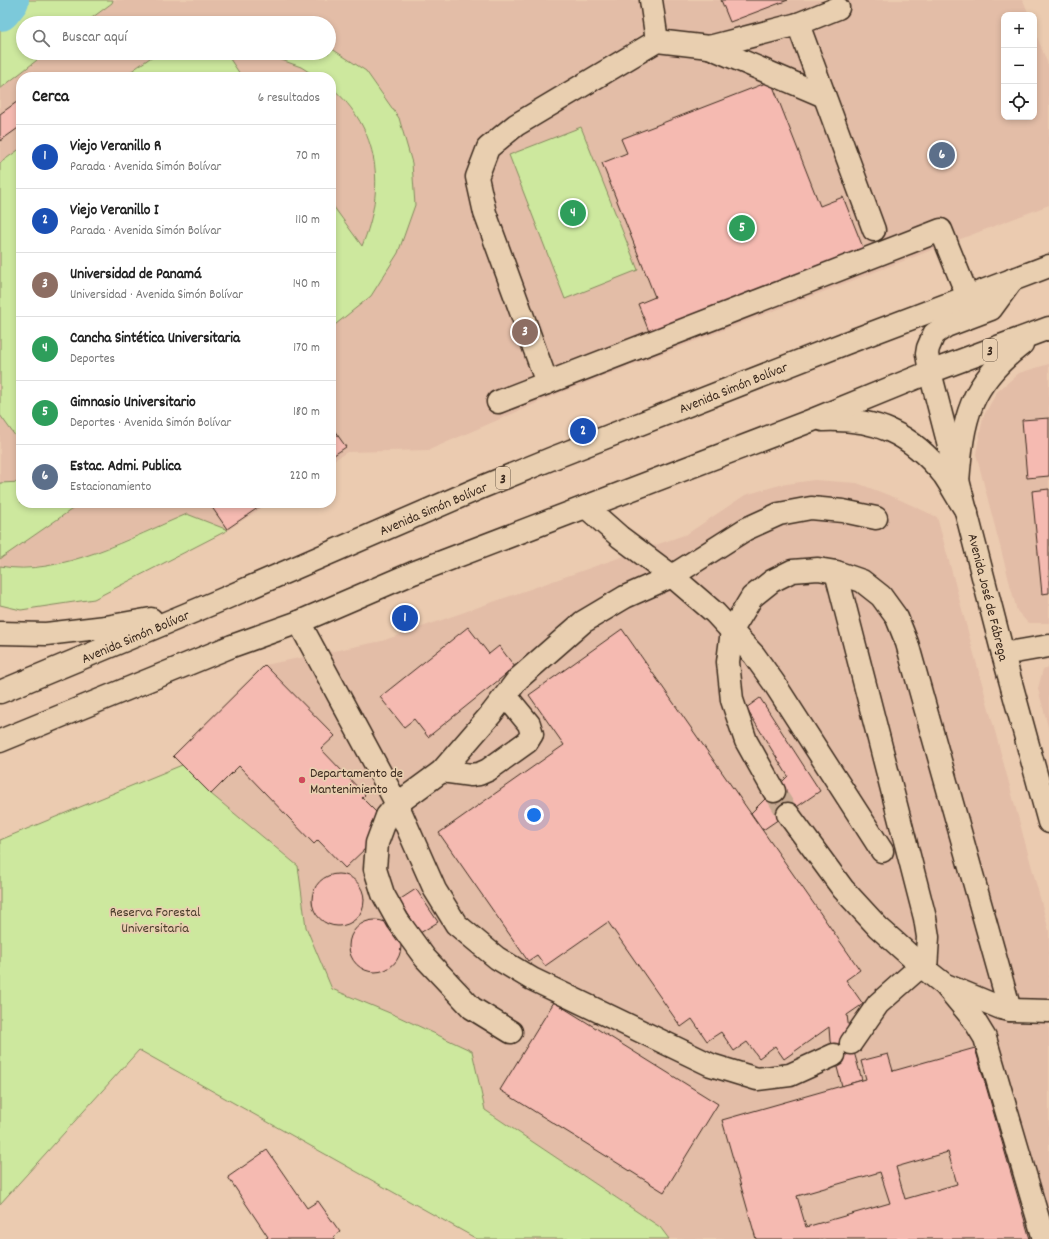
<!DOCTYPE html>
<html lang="es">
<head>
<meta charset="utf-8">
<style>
	body { margin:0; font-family:Dekko,sans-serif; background:#f6f6f6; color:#222 }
	.controls { position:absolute; right:12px; top:12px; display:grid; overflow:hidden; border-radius:8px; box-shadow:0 2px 6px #0003 }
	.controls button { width:36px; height:36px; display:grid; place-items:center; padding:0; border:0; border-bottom:1px solid #e0e0e0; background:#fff; color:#222; font:20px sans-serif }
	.you { position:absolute; left:534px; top:815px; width:14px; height:14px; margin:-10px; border:3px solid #fff; border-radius:50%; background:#1a73e8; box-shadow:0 0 0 6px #1a73e833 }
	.badge { display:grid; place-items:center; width:26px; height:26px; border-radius:50%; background:#d1495b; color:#fff; font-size:13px; font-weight:700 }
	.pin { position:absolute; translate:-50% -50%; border:2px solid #fff; box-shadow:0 1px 4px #0006 }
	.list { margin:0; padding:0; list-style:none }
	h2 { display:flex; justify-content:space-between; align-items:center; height:52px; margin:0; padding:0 16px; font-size:17px }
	h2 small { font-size:13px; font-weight:400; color:#767676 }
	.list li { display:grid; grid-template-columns:26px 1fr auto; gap:12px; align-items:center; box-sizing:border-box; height:64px; padding:0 16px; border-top:1px solid #e0e0e0 }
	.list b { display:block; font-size:15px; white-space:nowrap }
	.list p { margin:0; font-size:13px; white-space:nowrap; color:#767676 }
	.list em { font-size:13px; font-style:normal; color:#767676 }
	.icon { flex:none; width:22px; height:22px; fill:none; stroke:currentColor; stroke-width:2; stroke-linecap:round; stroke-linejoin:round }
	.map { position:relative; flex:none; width:1049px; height:1239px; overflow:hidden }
	.search { position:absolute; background:#fff; box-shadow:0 2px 6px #0003; left:16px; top:16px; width:320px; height:44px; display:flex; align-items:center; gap:10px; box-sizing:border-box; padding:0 14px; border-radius:22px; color:#767676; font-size:15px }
	.panel { position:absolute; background:#fff; box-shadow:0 2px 6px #0003; left:16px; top:72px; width:320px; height:436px; border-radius:16px }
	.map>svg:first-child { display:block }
	.built { fill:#e3bda7 }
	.green { fill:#cde89e; stroke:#84895e }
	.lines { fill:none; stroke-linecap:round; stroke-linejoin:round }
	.river { stroke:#7cc9da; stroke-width:42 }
	.building { fill:#f5bab1; stroke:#3b2a1e; fill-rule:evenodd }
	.minor-tunnel { stroke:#c8ab93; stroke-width:22; stroke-dasharray:22 11; stroke-linecap:butt }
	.minor-casing { stroke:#3b2a1e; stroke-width:25 }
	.major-casing { stroke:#3b2a1e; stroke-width:25 }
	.minor { stroke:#e9cfb0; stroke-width:22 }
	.major { stroke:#e9cfb0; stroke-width:22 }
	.poi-dot { fill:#d1495b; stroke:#e9cfb0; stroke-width:1.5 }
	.labels { text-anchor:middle; stroke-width:3.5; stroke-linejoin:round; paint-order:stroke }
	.shield { fill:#e9cfb0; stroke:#6f5c4a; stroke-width:1 }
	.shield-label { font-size:13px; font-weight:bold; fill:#3b2a1e }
	.street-label { font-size:14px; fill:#3b2a1e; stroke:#e9cfb0 }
	.poi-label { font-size:14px; fill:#3b2a1e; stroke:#e9cfb0; text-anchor:start }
	.park-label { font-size:14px; fill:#4a3d2b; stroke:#e9cfb0 }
</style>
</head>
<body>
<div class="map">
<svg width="1049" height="1239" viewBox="0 0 1049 1239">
	<rect width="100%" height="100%" fill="#ebcbb0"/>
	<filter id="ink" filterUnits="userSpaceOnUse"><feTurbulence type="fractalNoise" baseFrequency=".025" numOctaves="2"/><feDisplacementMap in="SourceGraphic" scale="8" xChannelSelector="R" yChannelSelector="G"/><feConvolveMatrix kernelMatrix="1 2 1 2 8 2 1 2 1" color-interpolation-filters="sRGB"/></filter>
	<g filter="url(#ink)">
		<!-- built -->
		<g class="built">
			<polygon points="113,0 1023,0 1029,15 1004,15 1004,117 1034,117 1034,29 1049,67 1049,205 560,393 429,450 347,452 331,462 331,77 21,77 21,503 269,503 228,530 187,514 84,557 51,565 13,568 0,566 0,89 46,53 329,53 329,23 85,23 112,3"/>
			<polygon points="1049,364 1049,623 1028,623 1017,611 976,454 983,417 997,392 1019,373"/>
			<polygon points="814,480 857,483 896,498 937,517 1049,931 1049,1239 669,1239 660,1227 485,1110 471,1051 397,1016 332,989 306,927 298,866 211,794 173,756 265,665 382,641 687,534 745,495 780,485"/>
			<polygon points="1049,667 1049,730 1038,689 1043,669"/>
		</g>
		<!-- green -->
		<g class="green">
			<polygon points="0,0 113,0 112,3 85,23 23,23 23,53 46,53 0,89"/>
			<path d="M329,47L366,71L399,118L412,163L415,205L398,253L371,296L331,328V203L362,246C386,188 380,129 331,87V77H317L301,67L276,58L251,57L230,59L242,77H123L157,53H329Z"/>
			<polygon points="581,127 638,270 565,299 509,155"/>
			<polygon points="21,148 21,444 0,415 0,163"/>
			<polygon points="21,482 21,503 81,503 0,559 0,483"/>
			<path d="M187,514L228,530L94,599L21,610L0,605V566C58,578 134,536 187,514Z"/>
			<polygon points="182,765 211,794 298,866 306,927 332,989 397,1016 472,1051 485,1110 660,1227 669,1239 477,1239 139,1050 0,1204 0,840"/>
		</g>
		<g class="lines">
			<!-- river -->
			<polyline class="river" points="0,10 8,0"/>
		</g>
		<!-- building -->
		<g class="building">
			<polygon points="721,0 788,0 730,22"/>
			<polygon points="771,81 820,206 843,197 864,250 650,334 638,304 655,297 602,163 627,153 621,139"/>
			<polygon points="21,99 21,126 0,141 0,114"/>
			<polygon points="1049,418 1049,476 1027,478 1022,420"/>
			<polygon points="331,426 346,447 331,457"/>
			<polygon points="1049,489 1049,593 1042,594 1032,491"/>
			<polygon points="209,503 265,503 227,529"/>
			<polygon points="468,627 489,654 499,646 515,667 428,737 414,719 404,727 380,697"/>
			<polygon points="622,629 860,970 846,980 863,1004 847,1015 850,1038 862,1080 842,1086 830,1041 829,1027 784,1059 775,1046 759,1058 747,1042 734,1051 721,1032 707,1041 692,1019 681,1027 608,922 545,966 537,955 528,961 439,833 564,745 529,695"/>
			<polygon points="265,665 335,736 321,749 365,795 362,798 381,817 368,846 345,868 318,840 314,844 239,766 211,794 173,756"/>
			<polygon points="760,698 820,791 763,830 751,813 788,776 746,708"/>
			<circle cx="338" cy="900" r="26"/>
			<polygon points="416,889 438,922 420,933 399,900"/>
			<circle cx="375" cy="946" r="26"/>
			<polygon points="554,1002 718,1104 664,1192 500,1090"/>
			<path d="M975,1048L1030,1239H756L722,1120L866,1079L861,1061L888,1054L893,1071ZM948,1152L957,1184L905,1199L896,1167ZM880,1172L890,1203L806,1227L797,1196Z"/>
			<polygon points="267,1150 307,1208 318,1201 340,1232 333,1237 335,1239 265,1239 268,1237 228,1177"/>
		</g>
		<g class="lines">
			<!-- minor-tunnel -->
			<polyline class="minor-tunnel" points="774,791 788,814"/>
			<defs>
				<g id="minor">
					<polyline points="651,0 657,41"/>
					<polyline points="798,24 874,230"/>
					<polyline points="709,47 824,96"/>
					<polyline points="930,372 1003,654 1049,822"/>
					<polyline points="547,383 485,213 477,177 488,148 516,125 657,41 709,47 798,24 838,8"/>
					<polyline points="498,402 941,230 968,297"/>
					<polyline points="586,507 620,537 672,576 715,613 754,655 774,683 882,851"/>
					<polyline points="836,572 925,918 928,937 926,970"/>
					<polyline points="299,622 397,804 435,890 456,924 497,958 532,979 711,1065 757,1079 790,1075 834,1055"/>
					<polyline points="1003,654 1049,646"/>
					<polyline points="442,771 471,775 479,774 488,770 527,742 532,734 529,724 506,696"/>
					<polyline points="774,791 746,741 732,700 728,662 732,630 752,597 772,581 792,571 818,569 836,572 862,581 881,596 897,618 907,643 1010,1010"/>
					<polyline points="788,814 843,889 878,927 926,970 945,985 974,1020 985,1038 1044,1239"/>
					<polyline points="948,986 1001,1008 1010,1010 1049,1011"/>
					<polyline points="511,1032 472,1008 425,958 398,921 383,894 375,869 377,843 387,816 397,804 442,771 492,713 518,679 583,622 625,597 672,576 746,529 779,514 811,508 843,511 876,518"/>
					<polyline points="851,1043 878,1004 921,966"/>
				</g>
				<g id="major">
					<polyline points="930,372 927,354 928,348 934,334 946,326 991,309 1013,279"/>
					<path d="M823,420C876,418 910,433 944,475C952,487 959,500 967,512"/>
					<path d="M958,482C963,417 969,385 1022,344"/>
					<polyline points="0,633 46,634 106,627 151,619"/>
					<polyline points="0,692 221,600 482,487 553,458 846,343 1049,266"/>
					<polyline points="0,741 232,646 299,622 413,573 810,421 930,372 1049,328"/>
				</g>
			</defs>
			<!-- minor casing -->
			<use href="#minor" class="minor-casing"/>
			<!-- major casing -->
			<use href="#major" class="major-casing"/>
			<!-- minor -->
			<use href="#minor" class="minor"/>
			<!-- major -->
			<use href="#major" class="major"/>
		</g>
	</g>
	<!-- markers -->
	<circle class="poi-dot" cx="302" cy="780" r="4"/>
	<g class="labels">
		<!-- shield labels -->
		<g class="shield">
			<rect x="983" y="339" width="14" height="22" rx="3"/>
			<rect x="496" y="467" width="14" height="22" rx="3"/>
		</g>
		<g class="shield-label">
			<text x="990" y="355">3</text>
			<text x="503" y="483">3</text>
		</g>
		<!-- street labels -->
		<g class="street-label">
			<text transform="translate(733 387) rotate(-22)" y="5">Avenida Simón Bolívar</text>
			<text transform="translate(433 508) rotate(-23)" y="5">Avenida Simón Bolívar</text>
			<text transform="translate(989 597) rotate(76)" y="5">Avenida José de Fábrega</text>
			<text transform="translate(135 636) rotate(-23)" y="5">Avenida Simón Bolívar</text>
		</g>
		<!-- poi labels -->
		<g class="poi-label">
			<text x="310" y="777">Departamento de<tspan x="310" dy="16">Mantenimiento</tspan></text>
		</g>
		<!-- park labels -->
		<g class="park-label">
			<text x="155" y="916">Reserva Forestal<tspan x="155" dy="16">Universitaria</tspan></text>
		</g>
	</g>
</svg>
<div class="controls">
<button>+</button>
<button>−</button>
<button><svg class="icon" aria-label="locate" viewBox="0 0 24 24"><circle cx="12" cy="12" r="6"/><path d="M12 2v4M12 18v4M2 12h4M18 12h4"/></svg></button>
</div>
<div class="you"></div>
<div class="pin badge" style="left:405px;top:618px;background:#1a4fb4">1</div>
<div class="pin badge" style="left:583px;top:431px;background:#1a4fb4">2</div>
<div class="pin badge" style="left:525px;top:332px;background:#8d6e63">3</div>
<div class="pin badge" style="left:573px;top:213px;background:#2e9e5b">4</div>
<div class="pin badge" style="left:742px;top:228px;background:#2e9e5b">5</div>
<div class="pin badge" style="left:942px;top:155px;background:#5c6f8a">6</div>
<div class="search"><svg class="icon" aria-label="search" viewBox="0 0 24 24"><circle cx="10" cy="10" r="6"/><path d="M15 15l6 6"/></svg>Buscar aquí</div>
<section class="panel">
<h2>Cerca<small>6 resultados</small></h2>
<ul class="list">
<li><span class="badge" style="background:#1a4fb4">1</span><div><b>Viejo Veranillo R</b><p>Parada · Avenida Simón Bolívar</p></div><em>70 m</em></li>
<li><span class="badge" style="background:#1a4fb4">2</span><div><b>Viejo Veranillo I</b><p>Parada · Avenida Simón Bolívar</p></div><em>110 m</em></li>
<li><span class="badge" style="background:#8d6e63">3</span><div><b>Universidad de Panamá</b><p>Universidad · Avenida Simón Bolívar</p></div><em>140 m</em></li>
<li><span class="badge" style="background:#2e9e5b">4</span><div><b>Cancha Sintética Universitaria</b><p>Deportes</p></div><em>170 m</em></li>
<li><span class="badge" style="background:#2e9e5b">5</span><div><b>Gimnasio Universitario</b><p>Deportes · Avenida Simón Bolívar</p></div><em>180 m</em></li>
<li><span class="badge" style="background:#5c6f8a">6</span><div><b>Estac. Admi. Publica</b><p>Estacionamiento</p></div><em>220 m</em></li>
</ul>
</section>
</div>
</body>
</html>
